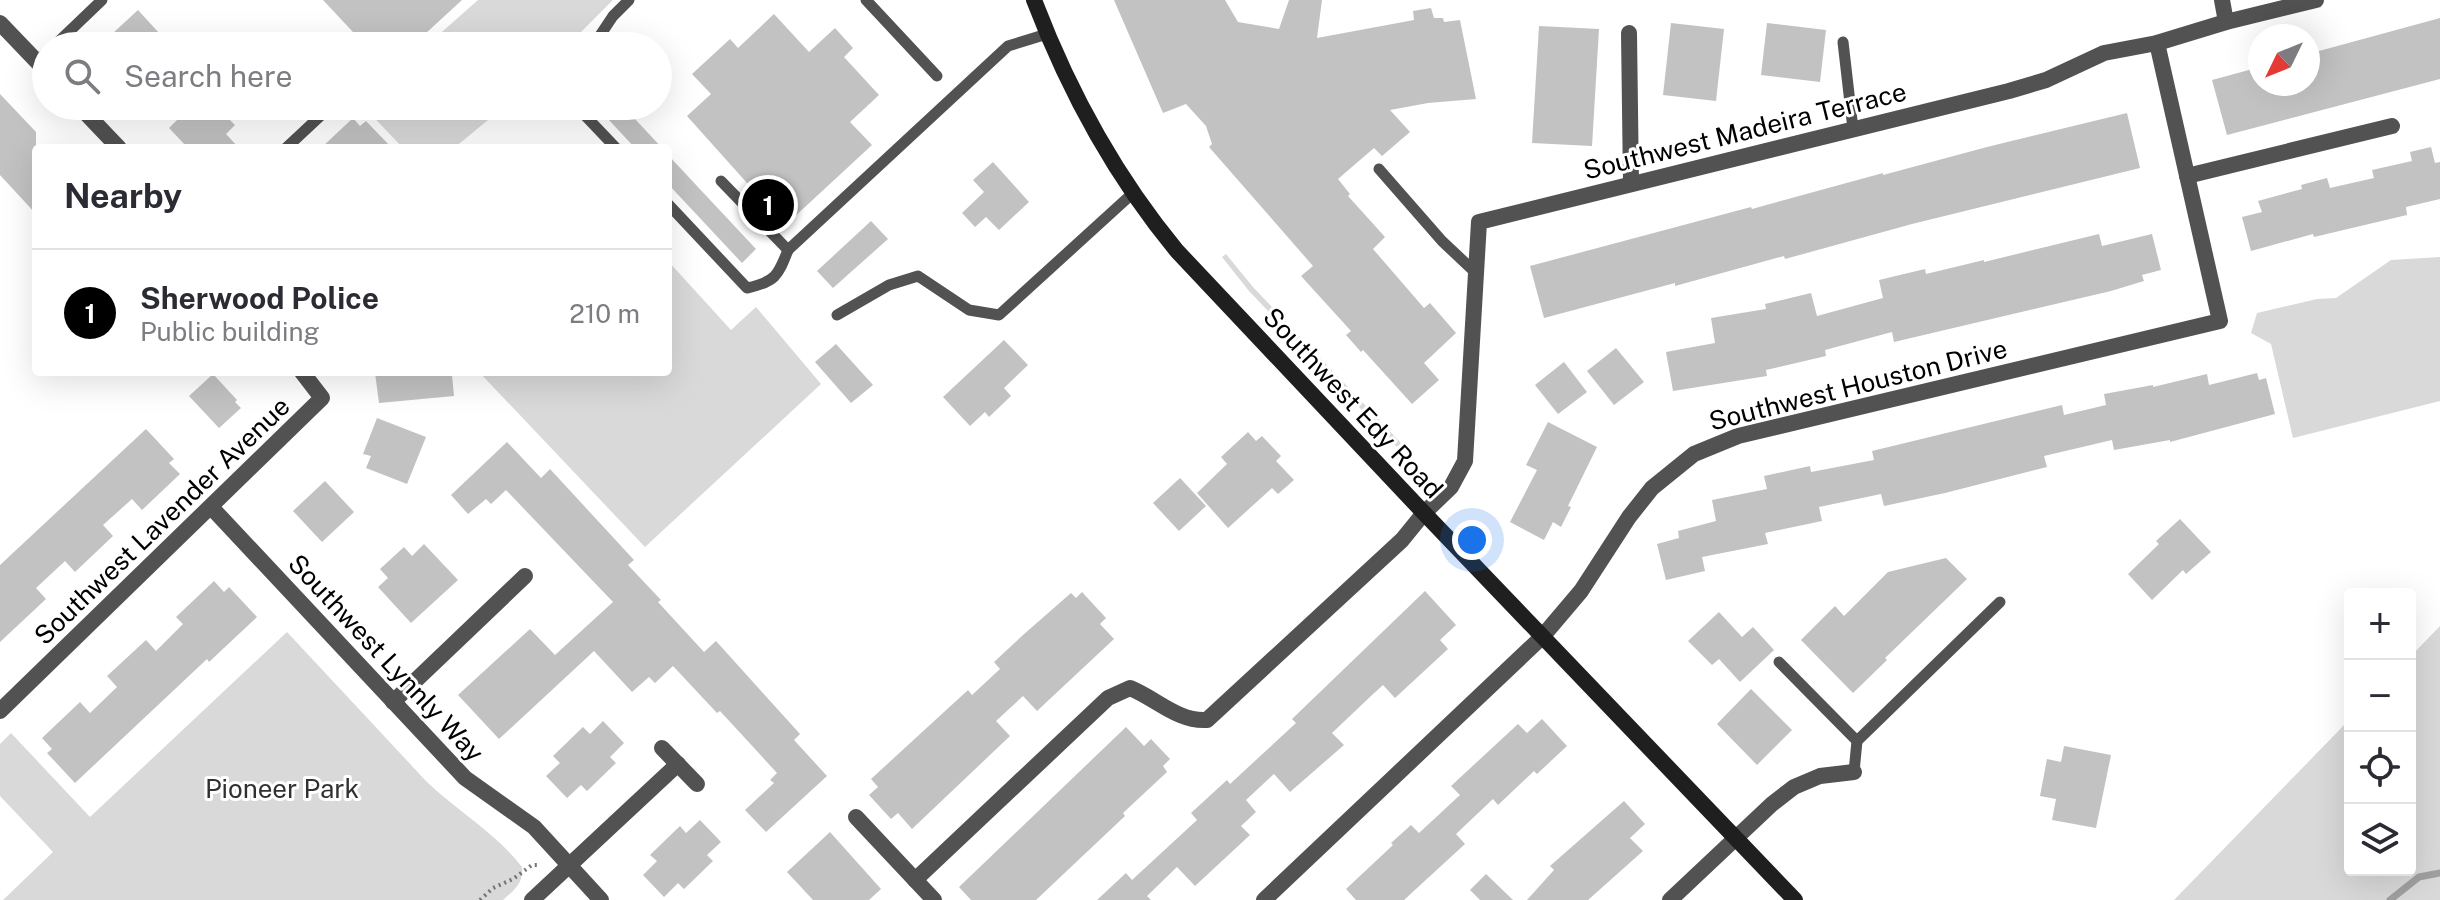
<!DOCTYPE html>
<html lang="en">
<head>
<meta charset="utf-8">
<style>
	body { margin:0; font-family:"Public Sans",sans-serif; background:#f2f2f3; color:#2b2b33 }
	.controls { position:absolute; right:24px; bottom:24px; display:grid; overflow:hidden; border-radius:8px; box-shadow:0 8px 32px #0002 }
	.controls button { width:72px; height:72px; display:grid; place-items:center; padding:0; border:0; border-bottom:2px solid #e1e1e2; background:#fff; color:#2b2b33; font:40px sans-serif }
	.compass { position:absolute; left:2248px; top:24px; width:72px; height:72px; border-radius:50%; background:#fff; box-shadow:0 8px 32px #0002; rotate:227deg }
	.you { position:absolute; left:1472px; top:540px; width:28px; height:28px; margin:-20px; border:6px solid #fff; border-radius:50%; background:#1a73e8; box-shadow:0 0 0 12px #1a73e833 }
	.badge { display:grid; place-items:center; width:52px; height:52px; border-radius:50%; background:#000; color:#fff; font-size:26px; font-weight:700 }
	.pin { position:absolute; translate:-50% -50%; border:4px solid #fff; box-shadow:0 2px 8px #0006 }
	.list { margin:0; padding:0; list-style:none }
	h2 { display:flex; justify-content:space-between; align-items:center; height:104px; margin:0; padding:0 32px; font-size:34px }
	h2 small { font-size:26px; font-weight:400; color:#7c7c81 }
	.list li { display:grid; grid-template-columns:52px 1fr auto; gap:24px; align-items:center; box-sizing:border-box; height:128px; padding:0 32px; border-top:2px solid #e1e1e2 }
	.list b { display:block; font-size:30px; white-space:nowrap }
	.list p { margin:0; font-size:26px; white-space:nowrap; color:#7c7c81 }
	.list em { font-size:26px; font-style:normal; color:#7c7c81 }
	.icon { flex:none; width:44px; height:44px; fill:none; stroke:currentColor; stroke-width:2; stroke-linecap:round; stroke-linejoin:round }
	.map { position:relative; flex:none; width:2440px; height:900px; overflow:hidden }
	.search { position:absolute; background:#fff; box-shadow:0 8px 32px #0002; left:32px; top:32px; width:640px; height:88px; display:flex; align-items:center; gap:20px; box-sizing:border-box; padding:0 28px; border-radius:44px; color:#7c7c81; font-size:30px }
	.panel { position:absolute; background:#fff; box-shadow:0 8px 32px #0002; left:32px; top:144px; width:640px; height:232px; border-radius:8px }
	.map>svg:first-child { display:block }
	.green { fill:#d9d9d9 }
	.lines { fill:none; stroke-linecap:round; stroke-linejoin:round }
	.stream { stroke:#a0a0a0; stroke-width:7 }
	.building { fill:#c2c2c2 }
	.path { stroke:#747474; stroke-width:4; stroke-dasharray:2 4; stroke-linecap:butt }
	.lane { stroke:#525252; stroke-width:11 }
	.street { stroke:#525252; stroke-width:16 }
	.secondary { stroke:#1f1f1f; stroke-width:16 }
	.labels { text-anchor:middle; stroke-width:6; stroke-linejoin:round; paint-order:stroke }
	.street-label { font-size:26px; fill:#000; stroke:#fff }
	.park-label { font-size:26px; fill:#303030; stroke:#fff }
</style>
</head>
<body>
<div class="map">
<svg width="2440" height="900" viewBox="0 0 2440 900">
	<rect width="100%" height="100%" fill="#fff"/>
	<!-- green -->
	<g class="green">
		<polygon points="478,0 613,0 567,46 426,46"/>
		<polygon points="363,106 505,106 454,148 403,148"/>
		<polygon points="1226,254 1253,287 1401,443 1397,447 1249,291 1222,257"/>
		<polygon points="2440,257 2440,401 2293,438 2271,344 2251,333 2257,313 2317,299 2336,298 2391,260"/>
		<polygon points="668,261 731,330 756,307 821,384 645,547 479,372 668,372"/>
		<polygon points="2440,626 2440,900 2174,900 2350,719 2350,870 2410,870 2410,657"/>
		<path d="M287,632L426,781C457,811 496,833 522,867C524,883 514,890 503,900H3L53,852L0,796V744L11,733L90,817Z"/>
	</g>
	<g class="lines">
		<!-- stream -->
		<polyline class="stream" points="2390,900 2419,877 2440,873"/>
	</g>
	<!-- building -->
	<g class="building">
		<polygon points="323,0 462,0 412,46 366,46"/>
		<polygon points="1114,0 1225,0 1238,22 1279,29 1289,0 1322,0 1317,38 1414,20 1413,11 1431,8 1434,18 1443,18 1444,22 1460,20 1476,99 1428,103 1390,110 1410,132 1382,156 1374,148 1338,179 1350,194 1348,196 1385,237 1373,249 1424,308 1430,303 1456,333 1424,363 1439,380 1412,404 1363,350 1361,352 1346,335 1351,331 1301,276 1313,266 1209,147 1212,144 1206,126 1186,104 1163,113"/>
		<polygon points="138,10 171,46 99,46"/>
		<polygon points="774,14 809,52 835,28 853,48 844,57 879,95 850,122 872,145 792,219 772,197 765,203 687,116 711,94 692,74 730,39 738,48"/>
		<polygon points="2440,18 2440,79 2227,135 2212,80 2260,67 2260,84 2308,84 2308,54"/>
		<polygon points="1671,23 1724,29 1716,101 1663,95"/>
		<polygon points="1767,23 1826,30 1820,82 1761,75"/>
		<polygon points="1539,26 1599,29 1592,146 1532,143"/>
		<polygon points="0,94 36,132 36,214 0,175"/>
		<polygon points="166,106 237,106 226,116 235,125 226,134 239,148 188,148 169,128 178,119"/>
		<polygon points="596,106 623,106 662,148 635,148"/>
		<polygon points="2127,113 2140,168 1912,224 1785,259 1784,256 1675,286 1675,283 1544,318 1530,266 1751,207 1752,209 1883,173 1883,175 1987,147"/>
		<polygon points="353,118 360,126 366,121 392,148 321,148"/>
		<polygon points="2431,147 2435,163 2440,162 2440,199 2406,207 2407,215 2314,237 2313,234 2251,251 2242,217 2262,212 2258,201 2302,189 2301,185 2327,178 2330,188 2374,178 2372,170 2412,161 2410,152"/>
		<polygon points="668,155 756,249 742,263 668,184"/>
		<polygon points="993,162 1029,202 999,230 986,217 975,227 962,213 984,192 973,180"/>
		<polygon points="871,221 888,239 833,288 817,271"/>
		<polygon points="2099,234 2102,246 2152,234 2161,270 2142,275 2144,281 2111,291 1894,342 1892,332 1825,350 1826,356 1766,370 1767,376 1673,391 1666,352 1715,343 1711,318 1766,309 1765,304 1811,293 1817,316 1883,298 1879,280 1925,269 1926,274 1984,260 1984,262"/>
		<polygon points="1004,340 1028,365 1004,388 1011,396 989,417 985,412 970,426 943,397"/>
		<polygon points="836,344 873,385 851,403 815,362"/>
		<polygon points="1616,348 1644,382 1614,405 1587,371"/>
		<polygon points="1564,362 1587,392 1558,414 1535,385"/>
		<polygon points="385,372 436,372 436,376 452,375 454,396 379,403 375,373"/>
		<polygon points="2257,373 2259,380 2266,378 2275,414 2170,442 2170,440 2114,450 2112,440 2044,456 2047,467 1945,493 1884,506 1881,494 1819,507 1822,521 1765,533 1768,544 1702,557 1705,571 1666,580 1657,544 1679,538 1678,531 1716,521 1712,500 1767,489 1764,476 1810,466 1811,472 1874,460 1872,451 2062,405 2064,415 2106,405 2104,394 2153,385 2153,387 2207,374 2209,385"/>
		<polygon points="213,374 237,400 235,402 241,408 219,428 189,396"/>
		<polygon points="377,418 426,437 407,484 366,468 371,456 363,454"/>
		<polygon points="1548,422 1597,447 1568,506 1571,507 1561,527 1553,522 1544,540 1510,522 1537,470 1526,465"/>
		<polygon points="146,429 174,459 169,463 180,474 142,510 132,499 103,525 113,536 75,572 65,561 36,588 46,599 0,642 0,565"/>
		<polygon points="1248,432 1256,441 1262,436 1281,456 1276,461 1294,480 1278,494 1272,488 1228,528 1197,493 1227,464 1221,457"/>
		<polygon points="507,442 541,478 550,469 634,560 628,565 661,600 658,602 704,652 716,641 800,734 794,740 827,776 766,832 745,810 774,783 770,780 777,773 720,711 717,713 673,666 655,683 649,677 632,692 594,651 499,739 458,695 530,629 555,655 613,602 506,490 491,504 486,499 468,514 451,495"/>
		<polygon points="1180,478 1206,506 1179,531 1153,503"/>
		<polygon points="325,481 354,512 322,542 293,511"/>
		<polygon points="2180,519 2211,552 2186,574 2183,570 2152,600 2128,574 2159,544 2156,541"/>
		<polygon points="424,544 458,580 411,623 378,587 388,578 380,569 404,547 412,556"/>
		<polygon points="1946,558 1967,579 1885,658 1887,660 1853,693 1801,640 1835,606 1844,616 1888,572"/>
		<polygon points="214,581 224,592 229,587 257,617 209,662 207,659 75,783 47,753 52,749 42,738 80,702 90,713 117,687 107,676 146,640 156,651 183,624 176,617"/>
		<polygon points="1425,591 1456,625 1440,640 1448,649 1395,698 1383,685 1371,696 1332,733 1344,745 1290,792 1274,774 1246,800 1256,812 1241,826 1250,835 1195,886 1177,867 1147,896 1151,900 1097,900 1126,873 1132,880 1197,820 1191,813 1227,780 1230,784 1296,723 1292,719"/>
		<polygon points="1082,592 1106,618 1100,624 1114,639 1037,711 1023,696 996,721 1010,736 912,829 898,813 891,819 869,795 878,787 871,779 968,690 972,695 1000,669 994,662 1023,635 1071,593 1076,598"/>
		<polygon points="1719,612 1742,637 1753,627 1774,650 1740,682 1719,659 1712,665 1688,641"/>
		<polygon points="1751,689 1792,730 1757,765 1717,724"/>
		<polygon points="1542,719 1567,746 1537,774 1534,771 1498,805 1493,799 1456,834 1465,844 1404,900 1356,900 1346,889 1393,845 1391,843 1411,825 1419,833 1460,795 1451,786 1518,724 1527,733"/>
		<polygon points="603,721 624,743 610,757 616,763 587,791 581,785 567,798 546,776 560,763 553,756 583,727 590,734"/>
		<polygon points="1126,727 1144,746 1151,739 1170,759 1163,766 1167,772 1123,813 1125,816 1036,900 971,900 959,887"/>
		<polygon points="2064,746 2111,755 2096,828 2052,820 2056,799 2040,796 2047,759 2061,762"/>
		<polygon points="1624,801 1645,824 1630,838 1643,851 1588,900 1527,900 1554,870 1550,866"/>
		<polygon points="700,820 721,842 707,855 713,861 684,889 678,883 664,897 643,875 657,861 650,855 680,826 686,833"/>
		<polygon points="830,832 881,889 869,900 813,900 787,872"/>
		<polygon points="1486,874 1513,900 1480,900 1470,890"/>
	</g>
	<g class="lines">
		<!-- path -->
		<polyline class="path" points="480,900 493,888 513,879 532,865 539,865"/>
		<!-- lane -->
		<g class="lane">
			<polyline points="866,0 937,76"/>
			<polyline points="1843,42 1853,129"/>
			<polyline points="54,46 102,0"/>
			<polyline points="593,46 613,16 629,0"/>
			<polyline points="37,62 46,53"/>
			<polyline points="576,106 616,148"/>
			<polyline points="286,148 331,106"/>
			<polyline points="1379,169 1442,241 1477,274"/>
			<polyline points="721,181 788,250 1008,46 1047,34"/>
			<path d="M668,204L747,288C775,282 778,276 788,250"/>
			<polyline points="837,315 889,285 918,276 969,310 999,315 1133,193"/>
			<polyline points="1779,662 1857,741 2000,602"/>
			<polyline points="1854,772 1857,741"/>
		</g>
		<!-- street -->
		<g class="street">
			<polyline points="2222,0 2226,22"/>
			<polyline points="0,23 46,71"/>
			<polyline points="1629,33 1631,184"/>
			<polyline points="79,106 119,148"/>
			<polyline points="2187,176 2392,126"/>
			<polyline points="212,508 465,778 534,827 601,900"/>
			<polyline points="393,702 525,576"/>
			<polyline points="0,711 322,398 302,372"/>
			<polyline points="662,748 697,784"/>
			<polyline points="856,817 934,900"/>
			<path d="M915,880L1108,698L1130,688C1157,699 1178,722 1207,720L1402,540L1424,513L1451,487L1465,461L1479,222L2009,91L2046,80L2104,53L2157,43L2226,22L2316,0"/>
			<polyline points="532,900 678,764"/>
			<polyline points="1264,900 1542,637 1581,591 1629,517 1652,488 1694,454 1738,436 2220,321 2157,43"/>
			<polyline points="1670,900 1772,804 1794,787 1820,776 1854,772"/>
		</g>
		<!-- secondary -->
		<path class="secondary" d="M1034,0C1069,92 1114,175 1177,251L1424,513L1795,900"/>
	</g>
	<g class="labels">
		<!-- street labels -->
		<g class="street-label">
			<text transform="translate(1745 131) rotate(-14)" y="9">Southwest Madeira Terrace</text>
			<text transform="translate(1858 385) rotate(-14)" y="9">Southwest Houston Drive</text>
			<text transform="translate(1353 403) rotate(47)" y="9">Southwest Edy Road</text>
			<text transform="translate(162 521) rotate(-44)" y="9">Southwest Lavender Avenue</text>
			<text transform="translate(386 658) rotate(47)" y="9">Southwest Lynnly Way</text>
		</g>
		<!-- park labels -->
		<g class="park-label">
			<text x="282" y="798">Pioneer Park</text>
		</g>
	</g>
</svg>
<div class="controls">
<button>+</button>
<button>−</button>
<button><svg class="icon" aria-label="locate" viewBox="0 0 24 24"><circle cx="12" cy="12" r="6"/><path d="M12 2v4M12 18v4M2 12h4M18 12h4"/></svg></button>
<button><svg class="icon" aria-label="layers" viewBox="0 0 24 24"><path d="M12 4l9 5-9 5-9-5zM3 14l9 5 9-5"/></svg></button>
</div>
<svg class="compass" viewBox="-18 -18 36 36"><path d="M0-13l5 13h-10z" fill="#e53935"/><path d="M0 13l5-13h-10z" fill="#7c7c81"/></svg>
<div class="you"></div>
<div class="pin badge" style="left:768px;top:205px">1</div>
<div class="search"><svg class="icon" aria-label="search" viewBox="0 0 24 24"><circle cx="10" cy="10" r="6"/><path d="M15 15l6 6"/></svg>Search here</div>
<section class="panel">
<h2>Nearby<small></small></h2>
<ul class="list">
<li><span class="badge">1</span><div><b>Sherwood Police</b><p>Public building</p></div><em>210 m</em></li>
</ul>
</section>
</div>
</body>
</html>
